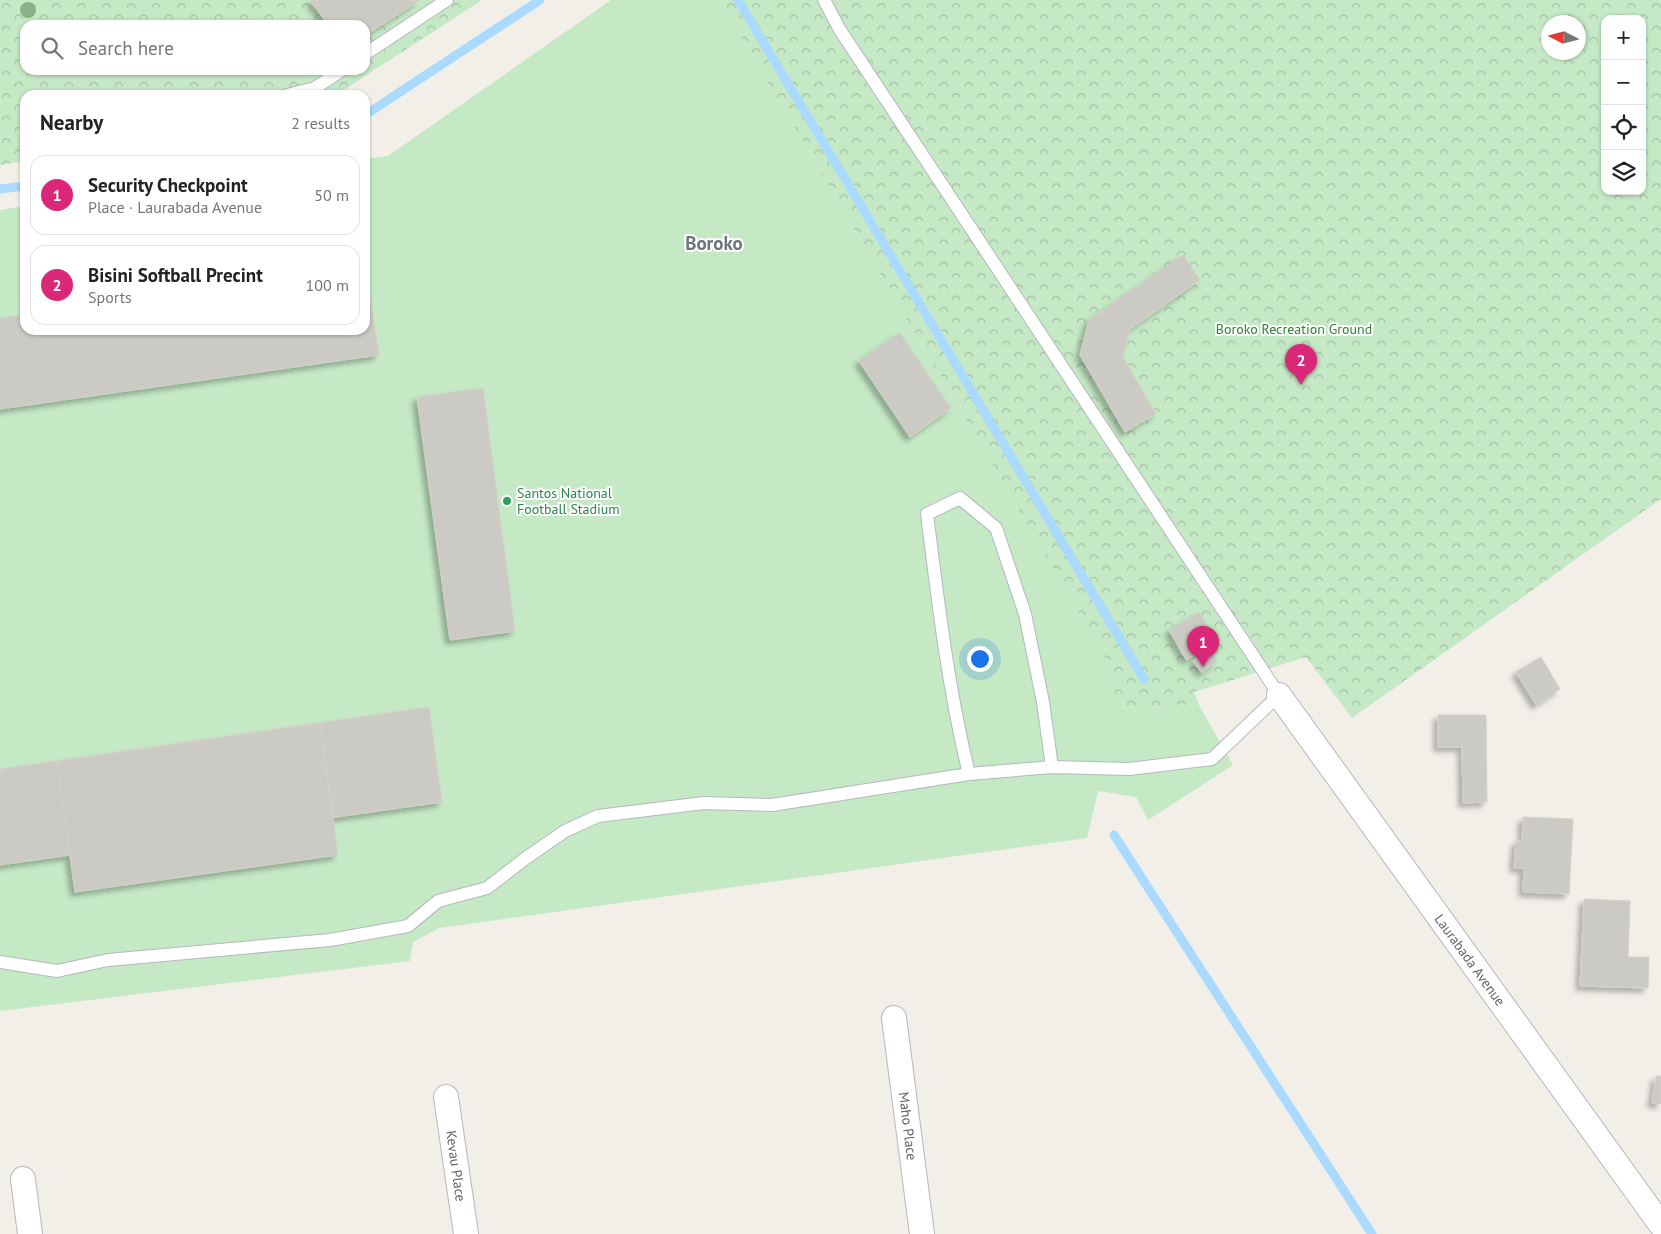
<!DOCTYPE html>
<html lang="en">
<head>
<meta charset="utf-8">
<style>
	body { margin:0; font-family:"PT Sans",sans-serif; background:#f6f6f6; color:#222 }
	.controls { position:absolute; right:15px; top:15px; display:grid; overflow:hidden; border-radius:10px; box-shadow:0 1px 4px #0004 }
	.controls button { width:45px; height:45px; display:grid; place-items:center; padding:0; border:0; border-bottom:1px solid #e0e0e0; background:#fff; color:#222; font:25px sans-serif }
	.compass { position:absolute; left:1541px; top:15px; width:45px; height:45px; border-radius:50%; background:#fff; box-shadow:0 1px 4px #0004; rotate:276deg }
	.you { position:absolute; left:979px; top:658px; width:18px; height:18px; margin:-12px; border:4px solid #fff; border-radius:50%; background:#1a73e8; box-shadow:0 0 0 8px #1a73e833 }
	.badge { display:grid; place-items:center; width:32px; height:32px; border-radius:50%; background:#db2777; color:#fff; font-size:16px; font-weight:700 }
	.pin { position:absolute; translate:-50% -41px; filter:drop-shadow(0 1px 2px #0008) }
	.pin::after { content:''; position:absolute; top:26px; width:18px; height:15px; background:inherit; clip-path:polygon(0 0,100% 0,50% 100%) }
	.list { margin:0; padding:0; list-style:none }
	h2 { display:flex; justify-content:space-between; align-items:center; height:65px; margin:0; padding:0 20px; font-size:21px }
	h2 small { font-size:16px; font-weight:400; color:#767676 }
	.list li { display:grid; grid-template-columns:32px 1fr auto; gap:15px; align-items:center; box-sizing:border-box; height:80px; margin:0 10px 10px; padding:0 10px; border:1px solid #e0e0e0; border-radius:15px }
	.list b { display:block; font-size:19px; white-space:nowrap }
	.list p { margin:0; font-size:16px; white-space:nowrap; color:#767676 }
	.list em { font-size:16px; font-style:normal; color:#767676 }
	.icon { flex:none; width:28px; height:28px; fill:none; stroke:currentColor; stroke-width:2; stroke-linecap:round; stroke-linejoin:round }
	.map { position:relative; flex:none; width:1661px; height:1234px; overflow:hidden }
	.search { position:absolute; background:#fff; box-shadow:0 1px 4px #0004; left:20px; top:20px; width:350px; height:55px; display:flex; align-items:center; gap:12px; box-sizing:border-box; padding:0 18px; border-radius:15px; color:#767676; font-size:19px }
	.panel { position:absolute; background:#fff; box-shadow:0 1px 4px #0004; left:20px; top:90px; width:350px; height:245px; border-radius:15px }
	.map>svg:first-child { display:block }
	.green { fill:#c5e8c5 }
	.park { fill:url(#park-crowns); fill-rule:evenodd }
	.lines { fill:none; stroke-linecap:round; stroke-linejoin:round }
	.stream { stroke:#aadaff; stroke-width:9 }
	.building { fill:#cccac5; stroke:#d6d1c6; filter:url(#shadow) }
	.lane-casing { stroke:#b5b8bc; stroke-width:14 }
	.street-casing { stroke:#b5b8bc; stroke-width:26 }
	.lane { stroke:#fff; stroke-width:12 }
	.street { stroke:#fff; stroke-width:24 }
	.tree { fill:#89b387 }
	.leisure-dot { fill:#2e9e5b; stroke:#fff; stroke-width:2 }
	.labels { text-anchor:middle; stroke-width:4; stroke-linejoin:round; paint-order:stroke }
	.park-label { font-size:14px; fill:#348238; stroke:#fff }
	.leisure-label { font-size:14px; fill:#27864d; stroke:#fff; text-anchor:start }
	.street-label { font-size:14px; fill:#5f6368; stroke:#fff }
	.district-label { font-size:19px; font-weight:bold; fill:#70757a; stroke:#fff }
</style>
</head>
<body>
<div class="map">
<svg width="1661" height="1234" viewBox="0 0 1661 1234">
	<defs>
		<pattern id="park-crowns" width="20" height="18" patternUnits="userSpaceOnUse" patternTransform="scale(1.25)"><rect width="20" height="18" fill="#c5e8c5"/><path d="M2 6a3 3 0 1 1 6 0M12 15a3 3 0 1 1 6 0" fill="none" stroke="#a3c0a4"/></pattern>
		<filter id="shadow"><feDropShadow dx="-4.5" dy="4.5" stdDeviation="2.5" flood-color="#0004"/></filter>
	</defs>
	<rect width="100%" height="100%" fill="#f1efe8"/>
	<!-- green -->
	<polygon class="green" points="611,0 715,0 726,11 1113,671 1111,708 1199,705 1233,765 1148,820 1136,797 1098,791 1087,838 439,928 413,942 410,961 0,1011 0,210 25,206 25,330 365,330 365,159 388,156"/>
	<!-- park -->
	<g class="park">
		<path d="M0,0H482L336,95H25V161L0,165ZM25,25H365V70H25Z"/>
		<path d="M715,0H1661V499L1352,718L1306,657L1194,692L1199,705L1111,708L1113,671L726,11ZM1605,19H1642V191H1605ZM1548,22H1578V52H1548Z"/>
	</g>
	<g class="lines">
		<!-- stream -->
		<g class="stream">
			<polyline points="738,0 1144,679"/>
			<polyline points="365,115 540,0"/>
			<polyline points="0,189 25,186"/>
			<polyline points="1114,835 1372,1234"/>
		</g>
	</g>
	<!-- building -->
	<g class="building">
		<polygon points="310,0 420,0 365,36 365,25 328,25"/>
		<polygon points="1183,255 1200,280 1129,330 1123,357 1156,414 1125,432 1080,355 1089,320"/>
		<polygon points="365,266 379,355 0,409 0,318 25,315 25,330 365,330"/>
		<polygon points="900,333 951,408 910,437 859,361"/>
		<polygon points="483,388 515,631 450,640 417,397"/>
		<polygon points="1199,612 1217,642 1186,660 1169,630"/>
		<polygon points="1209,650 1217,661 1202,673 1193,661"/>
		<polygon points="1541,657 1560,689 1536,705 1516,672"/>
		<polygon points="429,707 442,802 0,865 0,769"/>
		<polygon points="1438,715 1486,715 1487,802 1463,803 1462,747 1438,747"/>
		<polygon points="320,723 338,855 75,892 57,761"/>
		<polygon points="1523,817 1573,819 1569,894 1523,892 1524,868 1514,868 1516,841 1522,841"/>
		<polygon points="1584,899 1630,901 1628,957 1649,957 1648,988 1580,986"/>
		<polygon points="1656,1076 1661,1076 1661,1104 1652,1103"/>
	</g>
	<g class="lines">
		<defs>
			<g id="lane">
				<polyline points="365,54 447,0"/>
				<polyline points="287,95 315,88 342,70"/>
				<path d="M969,774C948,688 938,602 927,514L960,498L996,528L1025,614L1043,702L1052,767"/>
				<polyline points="0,962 57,971 108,960 330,940 408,926 438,901 487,888 526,858 565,831 598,816 704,803 772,805 969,774 1052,767 1129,769 1212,759 1279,695 840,30 824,0"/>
			</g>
			<g id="street">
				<polyline points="1279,695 1661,1225"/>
				<polyline points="894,1018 922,1234"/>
				<polyline points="446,1097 466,1234"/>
				<polyline points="23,1179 30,1234"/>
			</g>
		</defs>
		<!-- lane casing -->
		<use href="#lane" class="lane-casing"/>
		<!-- street casing -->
		<use href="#street" class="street-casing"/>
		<!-- lane -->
		<use href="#lane" class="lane"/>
		<!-- street -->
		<use href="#street" class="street"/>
	</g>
	<!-- trees -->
	<circle class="tree" cx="28" cy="10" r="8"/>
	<!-- markers -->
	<circle class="leisure-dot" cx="507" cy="501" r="5"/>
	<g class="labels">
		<!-- park labels -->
		<g class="park-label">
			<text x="1294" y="334">Boroko Recreation Ground</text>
		</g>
		<!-- leisure labels -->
		<g class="leisure-label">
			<text x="517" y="498">Santos National<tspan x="517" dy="16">Football Stadium</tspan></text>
		</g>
		<!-- street labels -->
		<g class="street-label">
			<text transform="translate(1470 960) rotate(54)" y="5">Laurabada Avenue</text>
			<text transform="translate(908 1126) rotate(83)" y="5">Maho Place</text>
			<text transform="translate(456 1166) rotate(82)" y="5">Kevau Place</text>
		</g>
		<!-- district labels -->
		<g class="district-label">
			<text x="714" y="250">Boroko</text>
		</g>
	</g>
</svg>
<div class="controls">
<button>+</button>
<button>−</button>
<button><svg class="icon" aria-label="locate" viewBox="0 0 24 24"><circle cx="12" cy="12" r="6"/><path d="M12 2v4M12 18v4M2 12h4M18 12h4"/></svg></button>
<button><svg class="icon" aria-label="layers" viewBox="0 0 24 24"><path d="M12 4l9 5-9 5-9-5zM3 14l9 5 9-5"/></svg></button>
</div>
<svg class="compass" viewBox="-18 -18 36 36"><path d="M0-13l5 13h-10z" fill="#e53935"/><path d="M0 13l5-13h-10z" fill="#767676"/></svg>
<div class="you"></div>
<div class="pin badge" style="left:1203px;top:667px">1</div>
<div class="pin badge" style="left:1301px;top:385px">2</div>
<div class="search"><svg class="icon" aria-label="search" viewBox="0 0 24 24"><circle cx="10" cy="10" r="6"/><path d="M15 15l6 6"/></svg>Search here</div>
<section class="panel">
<h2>Nearby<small>2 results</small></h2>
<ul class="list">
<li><span class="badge">1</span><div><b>Security Checkpoint</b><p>Place · Laurabada Avenue</p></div><em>50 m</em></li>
<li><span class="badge">2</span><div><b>Bisini Softball Precint</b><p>Sports</p></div><em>100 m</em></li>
</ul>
</section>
</div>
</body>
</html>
